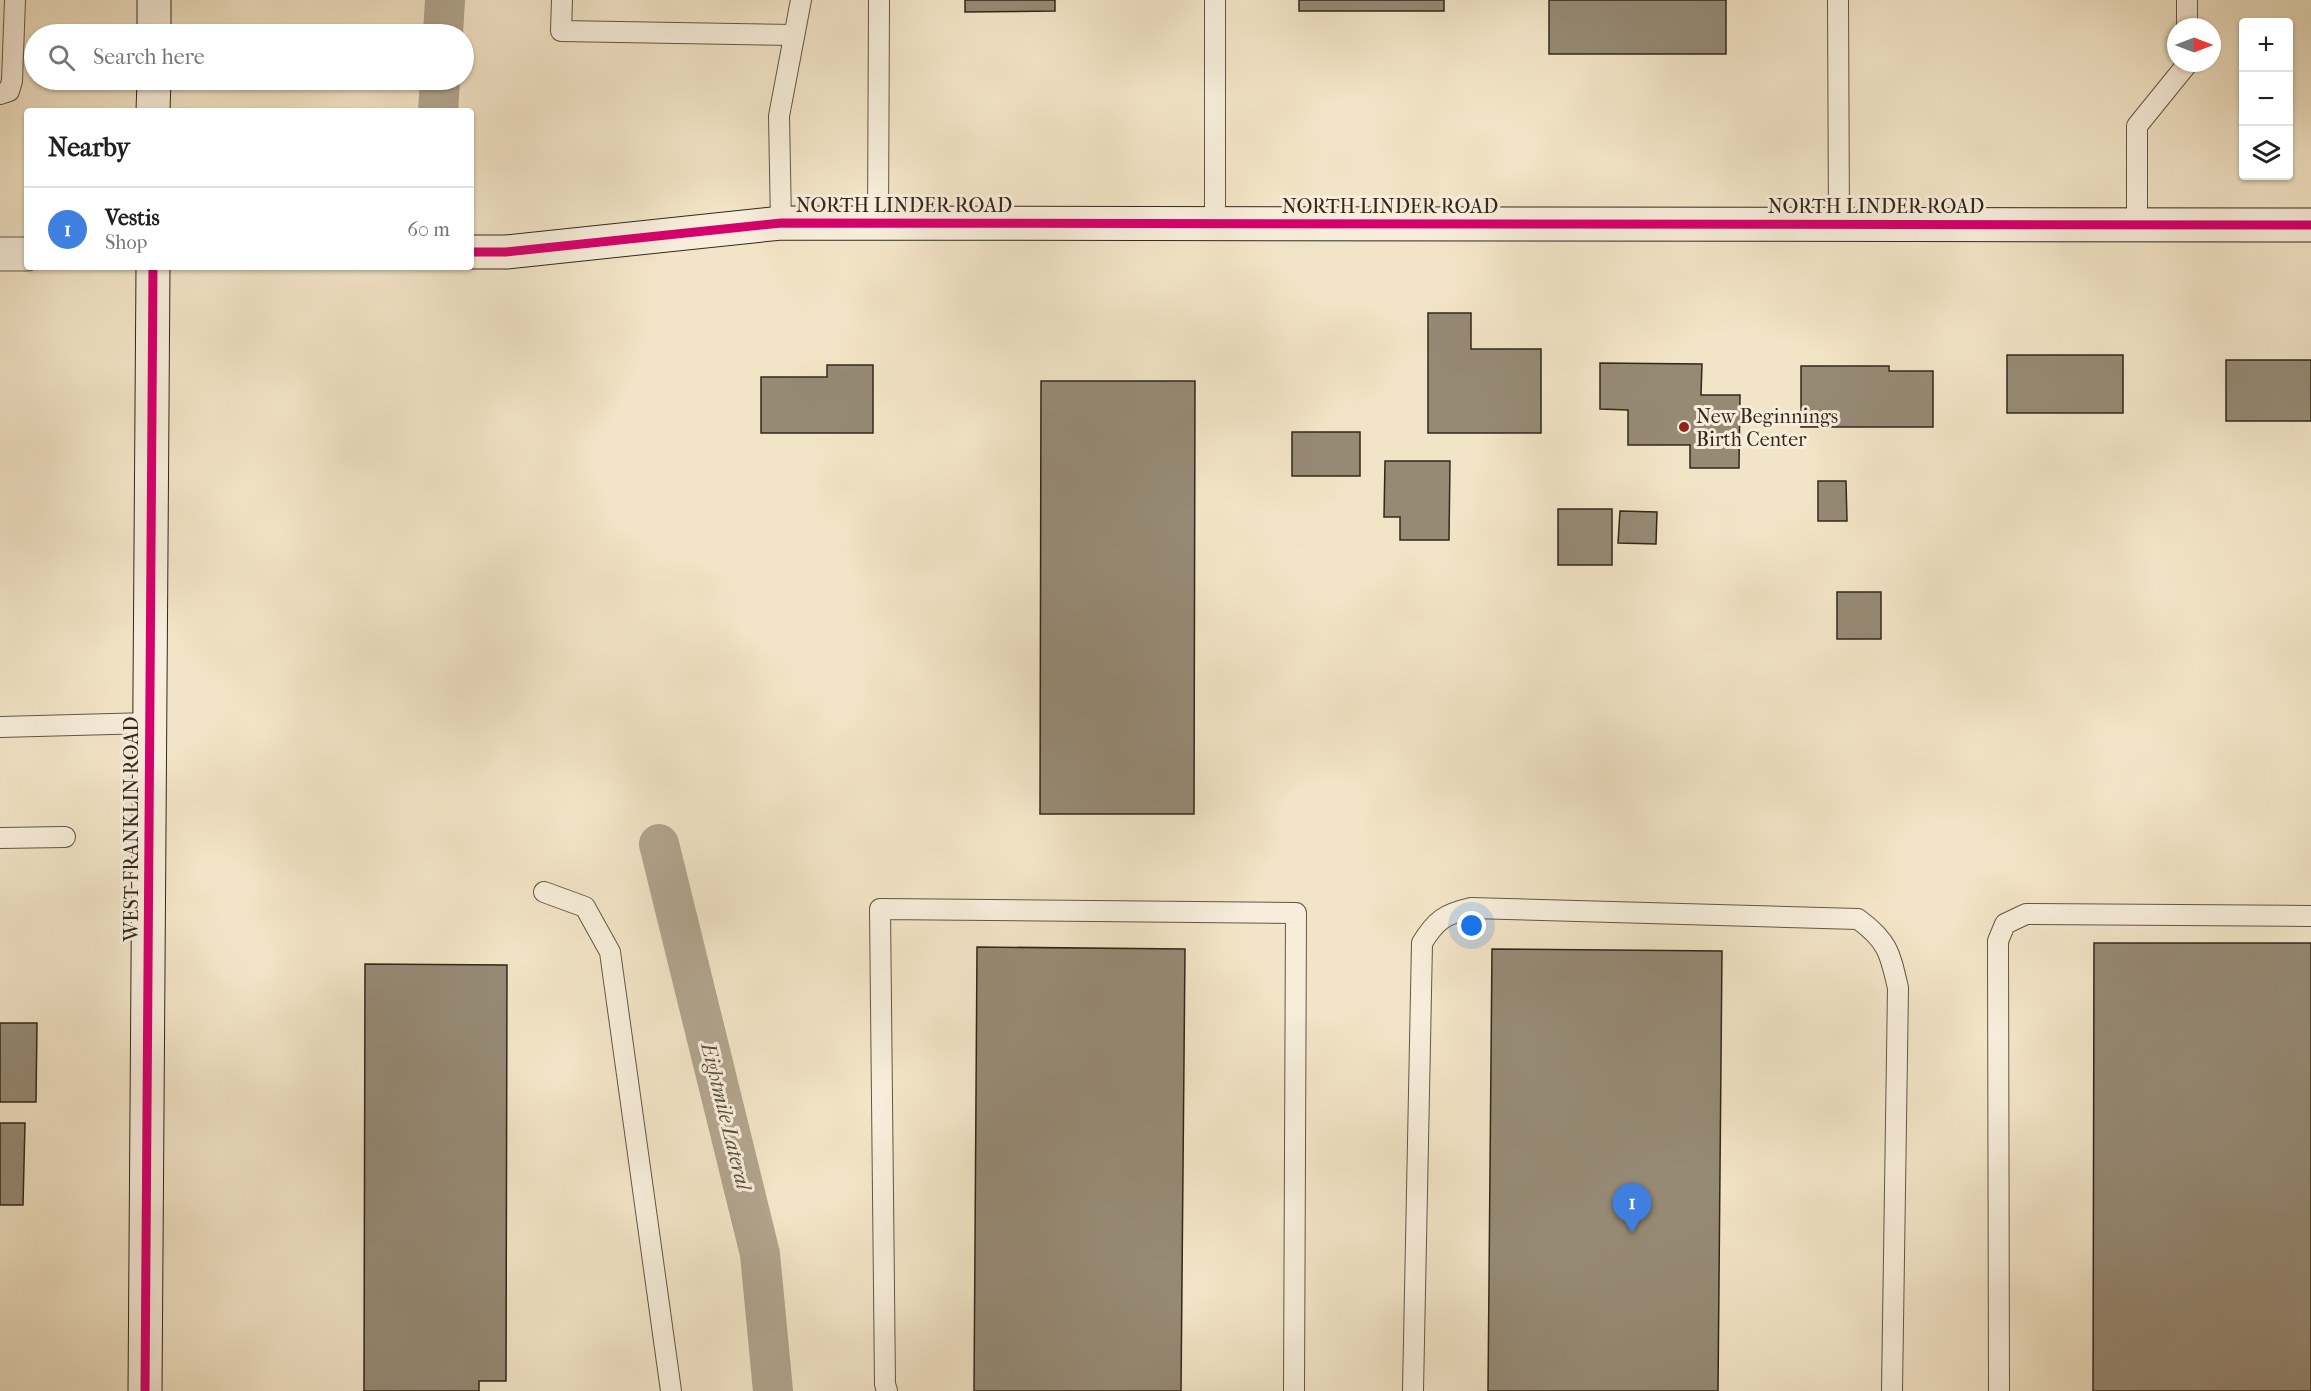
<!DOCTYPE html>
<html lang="en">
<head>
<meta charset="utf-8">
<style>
	body { margin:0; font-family:"IM FELL French Canon",serif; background:#f2f2f2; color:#202124 }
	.controls { position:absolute; right:18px; top:18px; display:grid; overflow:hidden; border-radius:6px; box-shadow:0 2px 4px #0004 }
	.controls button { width:54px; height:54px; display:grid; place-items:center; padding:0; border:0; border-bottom:2px solid #e0e0e0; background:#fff; color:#202124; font:30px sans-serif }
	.compass { position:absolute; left:2167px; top:18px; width:54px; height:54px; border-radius:50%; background:#fff; box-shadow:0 2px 4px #0004; rotate:90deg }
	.you { position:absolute; left:1472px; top:926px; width:21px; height:21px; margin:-15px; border:4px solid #fff; border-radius:50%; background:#1a73e8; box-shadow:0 0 0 9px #1a73e833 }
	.badge { display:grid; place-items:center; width:39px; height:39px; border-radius:50%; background:#b45309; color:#fff; font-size:20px; font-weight:700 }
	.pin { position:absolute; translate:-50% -50px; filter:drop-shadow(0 2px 3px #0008) }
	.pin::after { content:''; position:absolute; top:32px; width:21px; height:18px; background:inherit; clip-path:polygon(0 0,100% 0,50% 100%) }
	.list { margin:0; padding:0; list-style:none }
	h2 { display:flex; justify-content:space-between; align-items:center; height:78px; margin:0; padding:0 24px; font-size:26px }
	h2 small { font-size:20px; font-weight:400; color:#757577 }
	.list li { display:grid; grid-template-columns:39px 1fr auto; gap:18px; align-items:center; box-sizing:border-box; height:84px; padding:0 24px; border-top:2px solid #e0e0e0 }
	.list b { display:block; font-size:22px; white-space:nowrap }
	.list p { margin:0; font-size:20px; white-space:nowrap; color:#757577 }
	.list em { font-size:20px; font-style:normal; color:#757577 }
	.icon { flex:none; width:33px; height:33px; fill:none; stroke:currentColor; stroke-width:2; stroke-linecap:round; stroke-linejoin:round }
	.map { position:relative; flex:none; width:2311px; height:1391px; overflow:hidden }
	.search { position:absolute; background:#fff; box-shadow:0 2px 4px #0004; left:24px; top:24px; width:450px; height:66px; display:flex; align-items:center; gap:15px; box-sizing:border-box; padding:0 21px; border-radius:33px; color:#757577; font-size:22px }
	.panel { position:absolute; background:#fff; box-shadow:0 2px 4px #0004; left:24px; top:108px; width:450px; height:162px; border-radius:6px }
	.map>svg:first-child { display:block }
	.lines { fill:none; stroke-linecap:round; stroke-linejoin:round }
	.canal { stroke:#b1a48d; stroke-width:40 }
	.building { fill:#968a75; stroke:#32281d; stroke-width:1.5 }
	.service-casing { stroke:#625747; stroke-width:22 }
	.tertiary-casing { stroke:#625747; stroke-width:35 }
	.secondary-casing { stroke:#32281d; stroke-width:35 }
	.service { stroke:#f7edda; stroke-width:20 }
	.tertiary { stroke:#f7edda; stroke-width:33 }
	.secondary { stroke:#f7edda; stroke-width:33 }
	.cycleway-casing { stroke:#f7edda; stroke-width:13 }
	.cycleway { stroke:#d6006c; stroke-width:9 }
	.poi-dot { fill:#8f2418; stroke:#f7edda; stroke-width:2 }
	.labels { text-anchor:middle; stroke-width:6; stroke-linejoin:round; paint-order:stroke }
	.street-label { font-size:20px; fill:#32281d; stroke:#f7edda }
	.poi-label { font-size:20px; fill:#32281d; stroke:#f7edda; text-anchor:start }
	.water-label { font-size:21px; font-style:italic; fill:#584d3f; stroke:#f7edda }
</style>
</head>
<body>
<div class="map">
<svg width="2311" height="1391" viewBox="0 0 2311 1391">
	<rect width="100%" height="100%" fill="#f2e4c6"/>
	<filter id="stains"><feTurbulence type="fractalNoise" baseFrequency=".00333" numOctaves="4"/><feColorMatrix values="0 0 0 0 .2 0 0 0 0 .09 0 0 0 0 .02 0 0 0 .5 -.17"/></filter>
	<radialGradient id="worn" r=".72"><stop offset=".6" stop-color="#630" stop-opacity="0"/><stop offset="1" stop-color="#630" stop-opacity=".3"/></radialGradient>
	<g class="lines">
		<!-- canal -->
		<g class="canal">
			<polyline points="443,34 445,0"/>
			<polyline points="438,111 440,80"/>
			<polyline points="659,844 760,1254 773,1391"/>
		</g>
	</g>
	<!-- building -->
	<g class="building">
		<polygon points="965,0 1055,0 1055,11 965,12"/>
		<rect x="1299" y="0" width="145" height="11"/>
		<rect x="1549" y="0" width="177" height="54"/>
		<polygon points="1428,313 1471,313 1471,349 1541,349 1541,433 1428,433"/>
		<rect x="2007" y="355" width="116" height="58"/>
		<rect x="2226" y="360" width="85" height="61"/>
		<polygon points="1600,363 1702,364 1701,395 1740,395 1739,468 1690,468 1690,445 1628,445 1628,410 1600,409"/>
		<polygon points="827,365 873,365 873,433 761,433 761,377 827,377"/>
		<polygon points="1801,366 1889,366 1889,371 1933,371 1933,427 1801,427"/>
		<polygon points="1041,381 1195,381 1194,814 1040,814"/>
		<rect x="1292" y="432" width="68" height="44"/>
		<polygon points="1385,461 1450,461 1449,540 1400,540 1400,517 1384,517"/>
		<polygon points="1818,481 1846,481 1847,521 1818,521"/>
		<rect x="1558" y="509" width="54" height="56"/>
		<polygon points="1620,511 1657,512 1656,544 1618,543"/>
		<rect x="1837" y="592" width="44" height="47"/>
		<polygon points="2094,943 2311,943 2311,1391 2093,1391"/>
		<polygon points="977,947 1185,949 1181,1391 974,1391"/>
		<polygon points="1492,949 1722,951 1718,1391 1488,1391"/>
		<polygon points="365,964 507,965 506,1381 479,1381 479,1391 364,1391"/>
		<polygon points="0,1023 37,1023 36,1102 0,1102"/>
		<polygon points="0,1123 25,1123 23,1205 0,1205"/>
	</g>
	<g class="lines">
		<defs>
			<g id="service">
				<polyline points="562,0 561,31 794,35"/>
				<polyline points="1838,0 1839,224"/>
				<polyline points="2187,0 2187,27"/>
				<polyline points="0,94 9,91 12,81 15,0"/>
				<polyline points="781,223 779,116 801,0"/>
				<polyline points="878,223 879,0"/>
				<polyline points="1215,223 1215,0"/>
				<polyline points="2137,225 2137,126 2188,63"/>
				<polyline points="0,727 149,723"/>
				<polyline points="0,838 65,837"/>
				<polyline points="544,892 585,907 610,952 671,1391"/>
				<polyline points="887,1391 885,1384 880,909 1296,913 1294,1391"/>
				<path d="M1413,1391L1422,943C1436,920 1445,914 1471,908L1858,919C1888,941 1890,953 1898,988L1892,1391"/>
				<polyline points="1999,1391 1998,941 2005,924 2026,914 2311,916"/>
			</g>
			<polyline id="tertiary" points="0,254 27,254"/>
			<g id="secondary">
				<polyline points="154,34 154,0"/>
				<polyline points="153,111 154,80"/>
				<polyline points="471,252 506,252 781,223 2311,225"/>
				<polyline points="145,1391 153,267"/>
			</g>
		</defs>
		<!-- service casing -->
		<use href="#service" class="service-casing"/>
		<!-- tertiary casing -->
		<use href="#tertiary" class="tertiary-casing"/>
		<!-- secondary casing -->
		<use href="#secondary" class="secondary-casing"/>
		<!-- service -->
		<use href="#service" class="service"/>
		<!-- tertiary -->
		<use href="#tertiary" class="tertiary"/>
		<!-- secondary -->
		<use href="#secondary" class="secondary"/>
		<defs>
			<g id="cycleway">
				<polyline points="471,252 506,252 781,223 2311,225"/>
				<polyline points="145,1391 153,267"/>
			</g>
		</defs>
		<!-- cycleway casing -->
		<use href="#cycleway" class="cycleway-casing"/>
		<!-- cycleway -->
		<use href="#cycleway" class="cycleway"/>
	</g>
	<!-- markers -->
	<circle class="poi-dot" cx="1684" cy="427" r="6"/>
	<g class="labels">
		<!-- street labels -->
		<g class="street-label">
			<text x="904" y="212">NORTH LINDER ROAD</text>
			<text x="1390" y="213">NORTH LINDER ROAD</text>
			<text x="1876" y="213">NORTH LINDER ROAD</text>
			<text transform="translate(131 829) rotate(-90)" y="7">WEST FRANKLIN ROAD</text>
		</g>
		<!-- poi labels -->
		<g class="poi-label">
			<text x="1696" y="423">New Beginnings<tspan x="1696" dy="23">Birth Center</tspan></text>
		</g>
		<!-- water labels -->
		<g class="water-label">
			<text transform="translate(726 1116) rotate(76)" y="7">Eightmile Lateral</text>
		</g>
	</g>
	<rect width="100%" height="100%" filter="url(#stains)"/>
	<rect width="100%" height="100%" fill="url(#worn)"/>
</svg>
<div class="controls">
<button>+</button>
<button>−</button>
<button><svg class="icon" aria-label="layers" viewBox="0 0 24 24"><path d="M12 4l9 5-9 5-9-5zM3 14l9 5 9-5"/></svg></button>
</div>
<svg class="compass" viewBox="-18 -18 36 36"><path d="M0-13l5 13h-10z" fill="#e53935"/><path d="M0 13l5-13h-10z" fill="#757577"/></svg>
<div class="you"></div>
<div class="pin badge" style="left:1632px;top:1233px;background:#3f7fe0">1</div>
<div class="search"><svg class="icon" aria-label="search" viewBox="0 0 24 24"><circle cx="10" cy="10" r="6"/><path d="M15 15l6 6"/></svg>Search here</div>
<section class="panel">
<h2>Nearby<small></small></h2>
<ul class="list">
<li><span class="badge" style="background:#3f7fe0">1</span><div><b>Vestis</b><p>Shop</p></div><em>60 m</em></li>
</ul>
</section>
</div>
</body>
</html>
